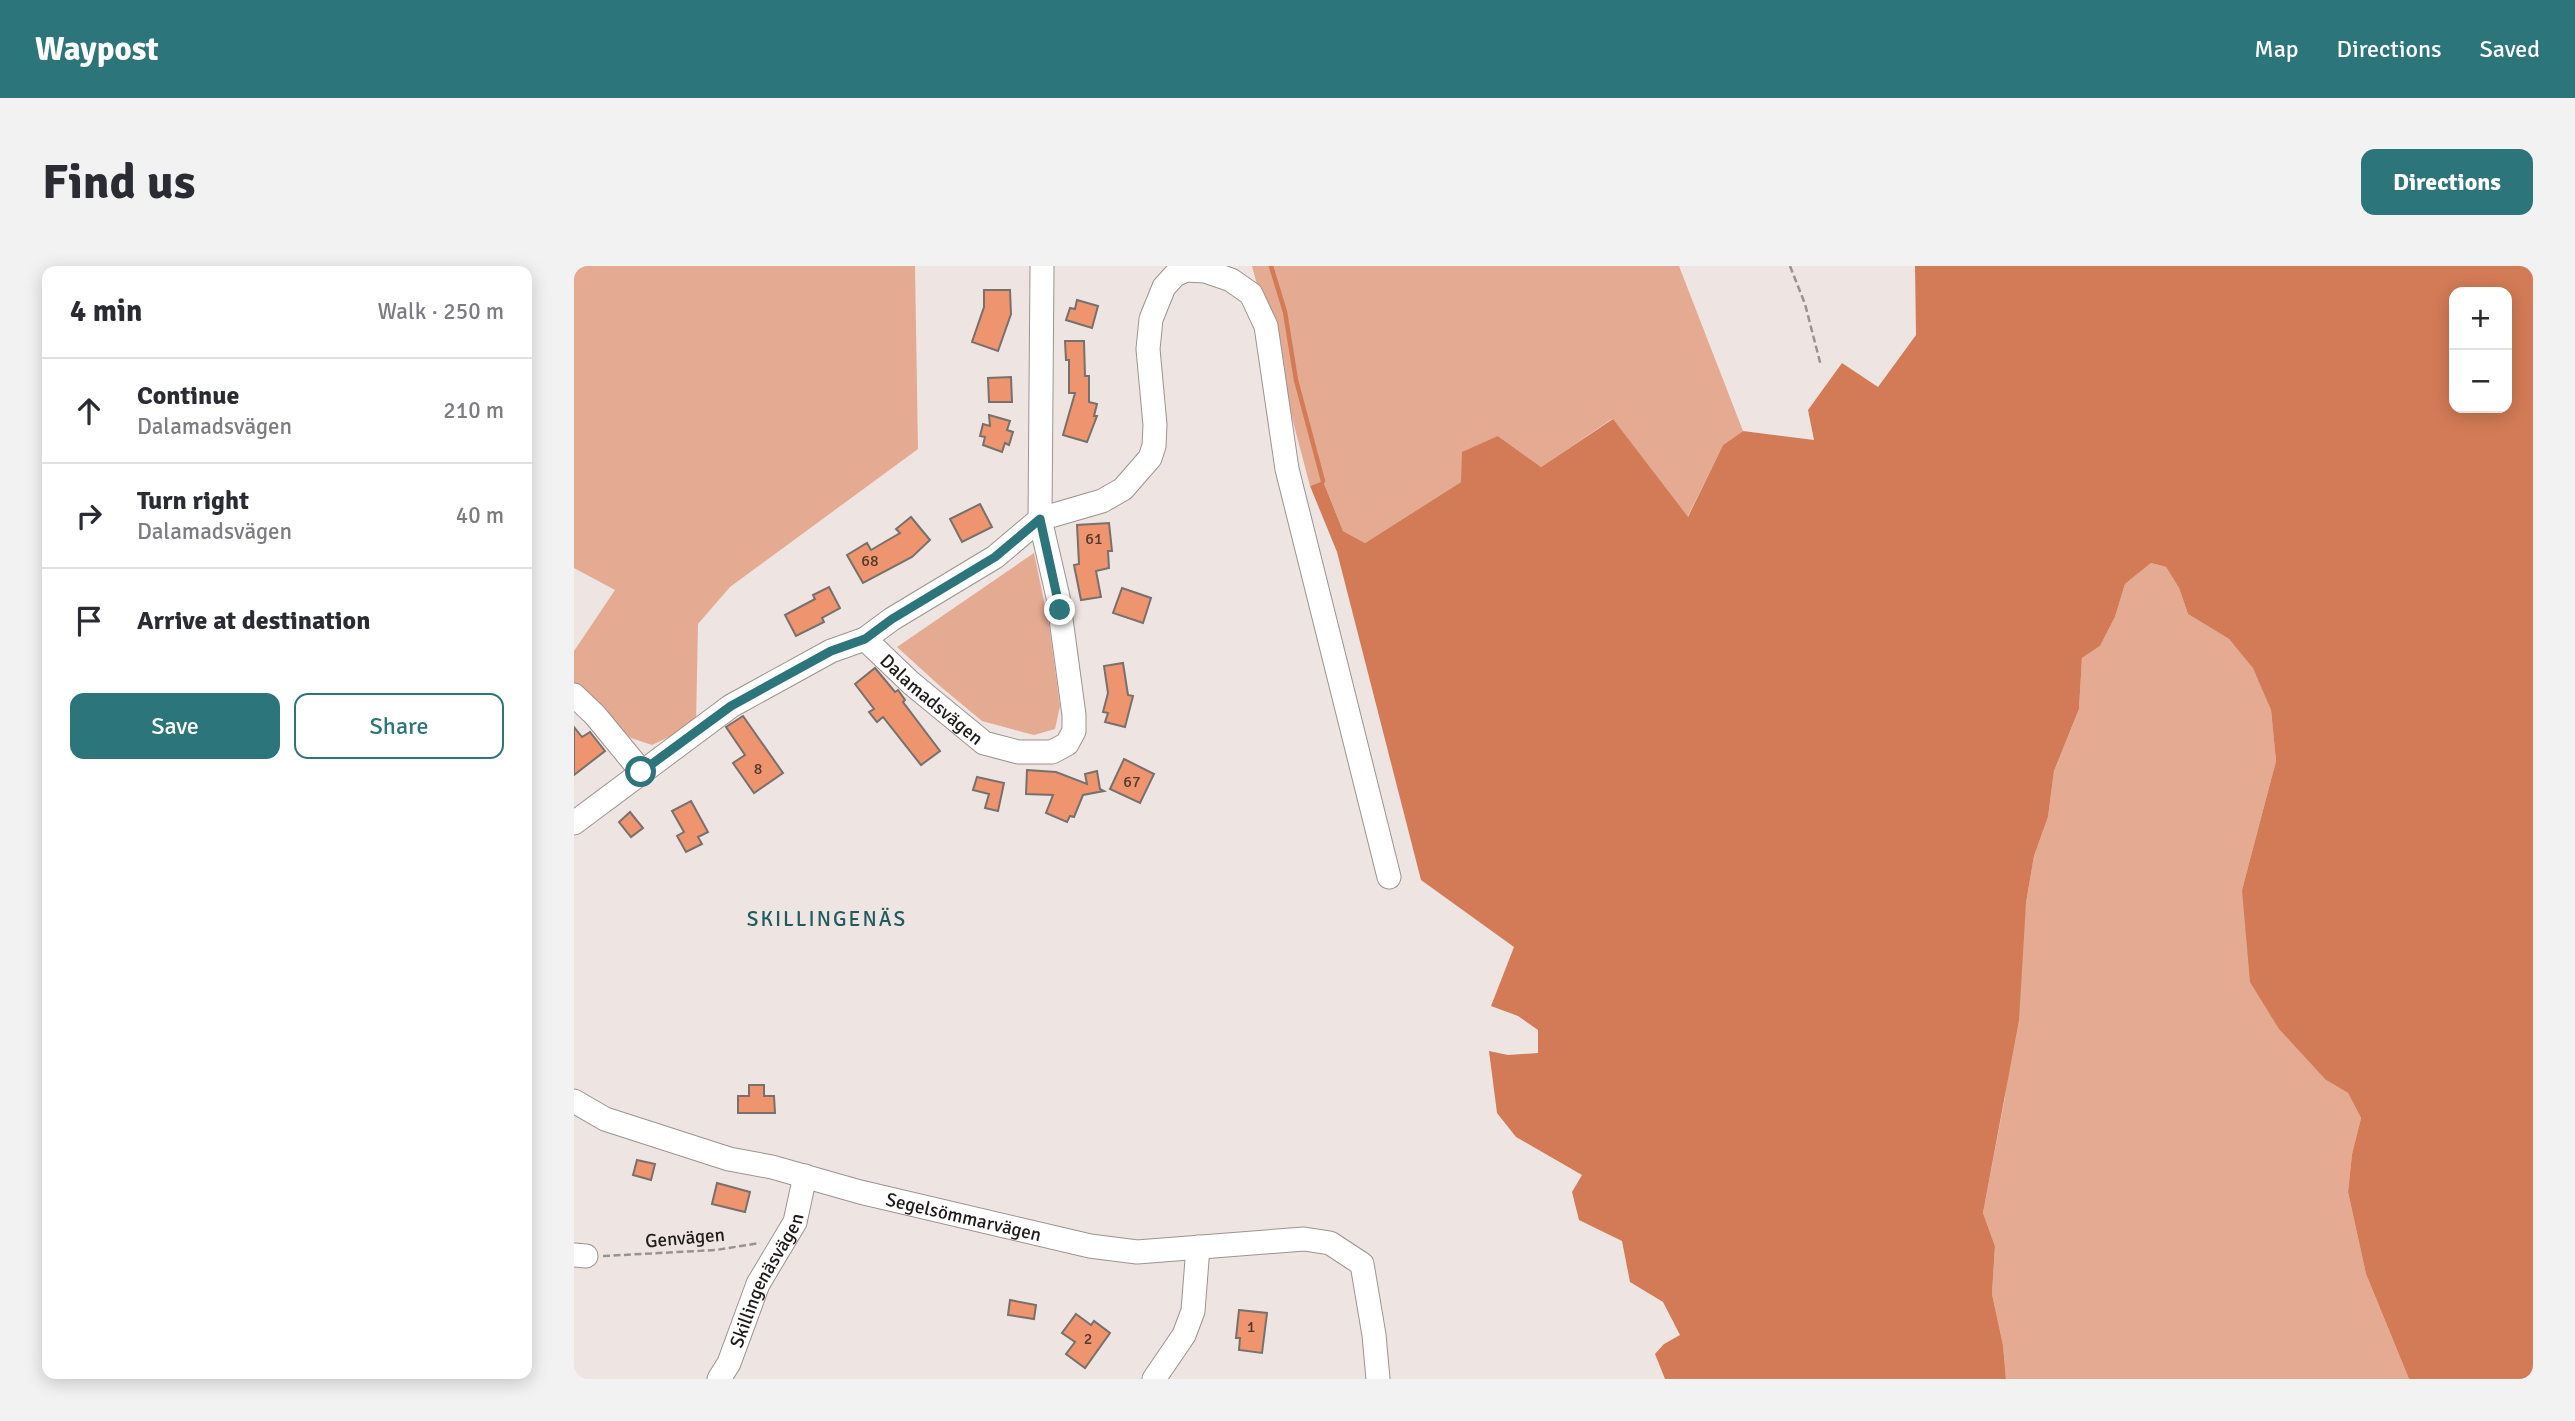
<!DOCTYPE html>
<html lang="en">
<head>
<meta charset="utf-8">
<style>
	body { margin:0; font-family:Signika,sans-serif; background:#f2f2f3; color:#2b2b33 }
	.controls { position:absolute; right:21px; top:21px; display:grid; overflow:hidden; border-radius:14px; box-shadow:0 4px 18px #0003 }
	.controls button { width:63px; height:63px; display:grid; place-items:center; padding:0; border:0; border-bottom:2px solid #e1e1e2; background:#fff; color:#2b2b33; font:35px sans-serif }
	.stop { position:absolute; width:21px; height:21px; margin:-16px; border:5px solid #2b757b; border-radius:50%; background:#fff }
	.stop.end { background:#2b757b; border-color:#fff; box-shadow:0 2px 7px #0008 }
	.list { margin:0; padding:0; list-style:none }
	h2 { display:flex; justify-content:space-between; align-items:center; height:91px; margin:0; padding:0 28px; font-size:30px }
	h2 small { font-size:23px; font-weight:400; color:#7c7c81 }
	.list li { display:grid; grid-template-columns:46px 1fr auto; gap:21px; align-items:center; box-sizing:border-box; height:105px; padding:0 28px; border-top:2px solid #e1e1e2 }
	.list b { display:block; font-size:26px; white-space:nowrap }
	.list p { margin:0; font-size:23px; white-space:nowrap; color:#7c7c81 }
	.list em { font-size:23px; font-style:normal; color:#7c7c81 }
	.actions { display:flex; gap:14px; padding:21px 28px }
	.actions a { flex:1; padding:16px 0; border:2px solid #2b757b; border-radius:14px; text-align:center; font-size:24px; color:#2b757b }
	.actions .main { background:#2b757b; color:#fff }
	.icon { flex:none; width:38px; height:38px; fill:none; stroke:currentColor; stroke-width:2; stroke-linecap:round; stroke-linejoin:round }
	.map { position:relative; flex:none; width:1959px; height:1113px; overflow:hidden; border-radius:14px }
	header { display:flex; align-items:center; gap:42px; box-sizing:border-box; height:98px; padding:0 35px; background:#2b757b; color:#fff }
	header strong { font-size:33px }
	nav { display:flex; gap:38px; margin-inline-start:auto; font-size:24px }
	.intro { display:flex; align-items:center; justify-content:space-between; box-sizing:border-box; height:168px; padding:0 42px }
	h1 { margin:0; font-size:49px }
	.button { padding:18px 32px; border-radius:14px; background:#2b757b; color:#fff; font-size:24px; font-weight:700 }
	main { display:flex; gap:42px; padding:0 42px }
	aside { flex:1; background:#fff; border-radius:14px; box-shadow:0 4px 18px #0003 }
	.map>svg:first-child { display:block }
	.green { fill:#e5aa92 }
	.water { fill:#d37b56; fill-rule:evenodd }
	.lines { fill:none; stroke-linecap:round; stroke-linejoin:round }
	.stream { stroke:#d37b56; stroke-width:4.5 }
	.building { fill:#ee946e; stroke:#78706d; stroke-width:2 }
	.minor-casing { stroke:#9c9390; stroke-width:25 }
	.path { stroke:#999390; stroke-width:2.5; stroke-dasharray:7 3.5; stroke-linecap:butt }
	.minor { stroke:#fff; stroke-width:23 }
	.route { stroke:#2b757b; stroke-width:9 }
	.labels { text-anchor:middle; stroke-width:5; stroke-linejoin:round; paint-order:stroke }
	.number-label { font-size:16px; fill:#52392f }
	.street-label { font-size:19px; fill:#1e1b1a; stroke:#eee5e2 }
	.neighbourhood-label { font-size:21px; letter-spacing:2px; fill:#1f5a5f; stroke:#eee5e2 }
</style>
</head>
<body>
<header>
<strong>Waypost</strong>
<nav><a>Map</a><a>Directions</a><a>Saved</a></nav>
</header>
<div class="intro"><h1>Find us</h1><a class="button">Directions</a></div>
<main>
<aside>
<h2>4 min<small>Walk · 250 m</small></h2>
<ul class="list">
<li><svg class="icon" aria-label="ahead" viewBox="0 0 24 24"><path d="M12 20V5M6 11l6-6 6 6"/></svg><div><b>Continue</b><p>Dalamadsvägen</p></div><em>210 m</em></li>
<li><svg class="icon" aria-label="right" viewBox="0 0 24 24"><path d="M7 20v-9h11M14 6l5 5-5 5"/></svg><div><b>Turn right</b><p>Dalamadsvägen</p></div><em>40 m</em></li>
<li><svg class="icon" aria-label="arrive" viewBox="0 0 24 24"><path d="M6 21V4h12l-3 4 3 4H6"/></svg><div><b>Arrive at destination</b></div></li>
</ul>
<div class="actions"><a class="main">Save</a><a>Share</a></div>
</aside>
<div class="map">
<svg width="1959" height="1113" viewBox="0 0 1959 1113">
	<rect width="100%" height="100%" fill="#eee5e2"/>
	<!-- green -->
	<g class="green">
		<polygon points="0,0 341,0 344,183 156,321 124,358 122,458 78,479 57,472 0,421 0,385 41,324 0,302"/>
		<polygon points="678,0 1105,0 1169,165 1149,179 1113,252 1038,153 967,201 924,170 887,216 791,277 769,265 749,215 736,220"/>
		<polygon points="460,287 475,359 486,440 481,463 460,469 408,455 367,421 323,381"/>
		<polygon points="1577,297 1592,301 1605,322 1614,348 1655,373 1680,402 1697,444 1702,495 1668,624 1752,814 1774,827 1787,852 1778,888 1774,926 1792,1008 1835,1113 1432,1113 1429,1079 1418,1028 1421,980 1409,947 1431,831 1452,637 1460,590 1474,551 1480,505 1505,443 1508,392 1526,380 1541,351 1551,318"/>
	</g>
	<!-- water -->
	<path class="water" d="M1341,0H1959V1113H1835L1792,1008L1774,926L1778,888L1787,852L1774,827L1752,814L1705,763L1676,716L1668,624L1702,495L1697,444L1679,402L1655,373L1614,348L1605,322L1592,301L1577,297L1551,318L1541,351L1526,380L1508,392L1505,443L1480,505L1474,551L1460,590L1452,637L1445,754L1409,947L1421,980L1418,1028L1429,1079L1432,1113H1091L1081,1088L1090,1078L1106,1069L1089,1036L1056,1016L1048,975L1005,954L998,926L1008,909L942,871L923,847L915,785L934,789L964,787V764L944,750L917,740L940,681L847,614L763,286L736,220L749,215L769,265L791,277L887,216L888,186L924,170L967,201L1039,153L1114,251L1149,179L1169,165L1240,174L1234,144L1268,97L1304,121L1342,69ZM1880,26H1933V142H1880Z"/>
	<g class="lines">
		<!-- stream -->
		<polyline class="stream" points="697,0 711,46 722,114 749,215"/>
	</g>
	<!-- building -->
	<g class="building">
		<polygon points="410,24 436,24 437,48 424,85 398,76 410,41"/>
		<polygon points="503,34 524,40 518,62 492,54 496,42 501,43"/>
		<polygon points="491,75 510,75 511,110 515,110 515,136 523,138 520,150 523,150 513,176 489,169 501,127 495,127 495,94 492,94"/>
		<polygon points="437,111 438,136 415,136 414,112"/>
		<polygon points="415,149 436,155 433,164 439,166 435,179 431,177 428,186 409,179 411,171 406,170 409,158 416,160"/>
		<polygon points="406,238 418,261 388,276 376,253"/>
		<polygon points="337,251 356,274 338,291 289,317 273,289 293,277 297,284 326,267 322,263"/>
		<polygon points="535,257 538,285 534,285 535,302 522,305 527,331 507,334 500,299 505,298 503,259"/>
		<polygon points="255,321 266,342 248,352 250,356 222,370 211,349 241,333 239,329"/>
		<polygon points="548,322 577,332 569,357 539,347"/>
		<polygon points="549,397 554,429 559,430 551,461 531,456 534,447 529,446 534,427 530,400"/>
		<polygon points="301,402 321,426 324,424 331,434 329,436 366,485 347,499 309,451 303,456 295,446 300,443 281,418"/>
		<polygon points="169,450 209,507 180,527 159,497 171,489 152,461"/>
		<polygon points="0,461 8,471 16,466 31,485 0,509"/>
		<polygon points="550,493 580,508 566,537 536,523"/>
		<polygon points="453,504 482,506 513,518 511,508 523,505 526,523 530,525 509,529 500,551 496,550 493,556 472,547 479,529 452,528"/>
		<polygon points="403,511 430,517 424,545 411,542 415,528 399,524"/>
		<polygon points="117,535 134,566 124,571 128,578 112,586 103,570 110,566 98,545"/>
		<polygon points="56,546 69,562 57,571 45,556"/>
		<polygon points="175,819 190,819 190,830 200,830 201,847 164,847 164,830 175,830"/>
		<polygon points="63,894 81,898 77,914 59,909"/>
		<polygon points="143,917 176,926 171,946 138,938"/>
		<polygon points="436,1034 462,1039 460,1053 434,1049"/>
		<polygon points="665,1044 693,1047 688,1087 665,1084 666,1072 662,1072"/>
		<polygon points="502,1048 517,1059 520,1055 536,1067 511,1102 492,1088 501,1076 488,1067"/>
	</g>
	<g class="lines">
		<defs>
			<g id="minor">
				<polyline points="291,373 318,353 421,291 466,253 528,235 549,223 576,192 580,180 581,159 574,83 577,53 590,21 601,9 612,4 631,5 657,14 677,28 692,60 713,203 815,611"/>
				<polyline points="0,429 21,449 67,505"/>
				<path id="s1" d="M0,557L157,440L257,385L291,373L337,417L410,477L444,486H478L493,478L500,465V449L484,331L466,253L468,0"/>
				<path id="s2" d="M0,835L31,853L155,893L198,901L286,926L516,980L563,986L730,973L756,977L788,998L800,1069L804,1113"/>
				<polyline points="0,989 12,990"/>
				<path id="s3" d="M145,1113L155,1097L184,1018L221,956L231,910"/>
				<polyline points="580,1113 610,1069 619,1045 624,981"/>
			</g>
		</defs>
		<!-- minor casing -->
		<use href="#minor" class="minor-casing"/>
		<!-- path -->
		<g class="path">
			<polyline points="1216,0 1231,38 1247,100"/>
			<polyline points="29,990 142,984 186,977"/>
		</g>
		<!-- minor -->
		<use href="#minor" class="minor"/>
	</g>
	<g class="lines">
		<!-- route -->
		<polyline class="route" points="67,506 157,440 257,385 291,373 318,353 421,291 466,253 486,344"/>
	</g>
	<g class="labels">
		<!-- number labels -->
		<g class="number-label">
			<text x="520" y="278">61</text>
			<text x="296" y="300">68</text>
			<text x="184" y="508">8</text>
			<text x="558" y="521">67</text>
			<text x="677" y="1066">1</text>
			<text x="514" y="1078">2</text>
		</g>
		<!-- street labels -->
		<g class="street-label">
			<text dy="7" stroke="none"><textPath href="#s1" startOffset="436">Dalamadsvägen</textPath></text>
			<text dy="7" stroke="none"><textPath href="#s2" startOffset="408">Segelsömmarvägen</textPath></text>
			<text transform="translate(111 971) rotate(-5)" y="7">Genvägen</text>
			<text dy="7" stroke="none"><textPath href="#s3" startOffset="110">Skillingenäsvägen</textPath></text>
		</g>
		<!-- neighbourhood labels -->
		<g class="neighbourhood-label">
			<text x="253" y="660">SKILLINGENÄS</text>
		</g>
	</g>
</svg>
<div class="controls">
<button>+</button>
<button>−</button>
</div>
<div class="stop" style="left:67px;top:506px"></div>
<div class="stop end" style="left:486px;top:344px"></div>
</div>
</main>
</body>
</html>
